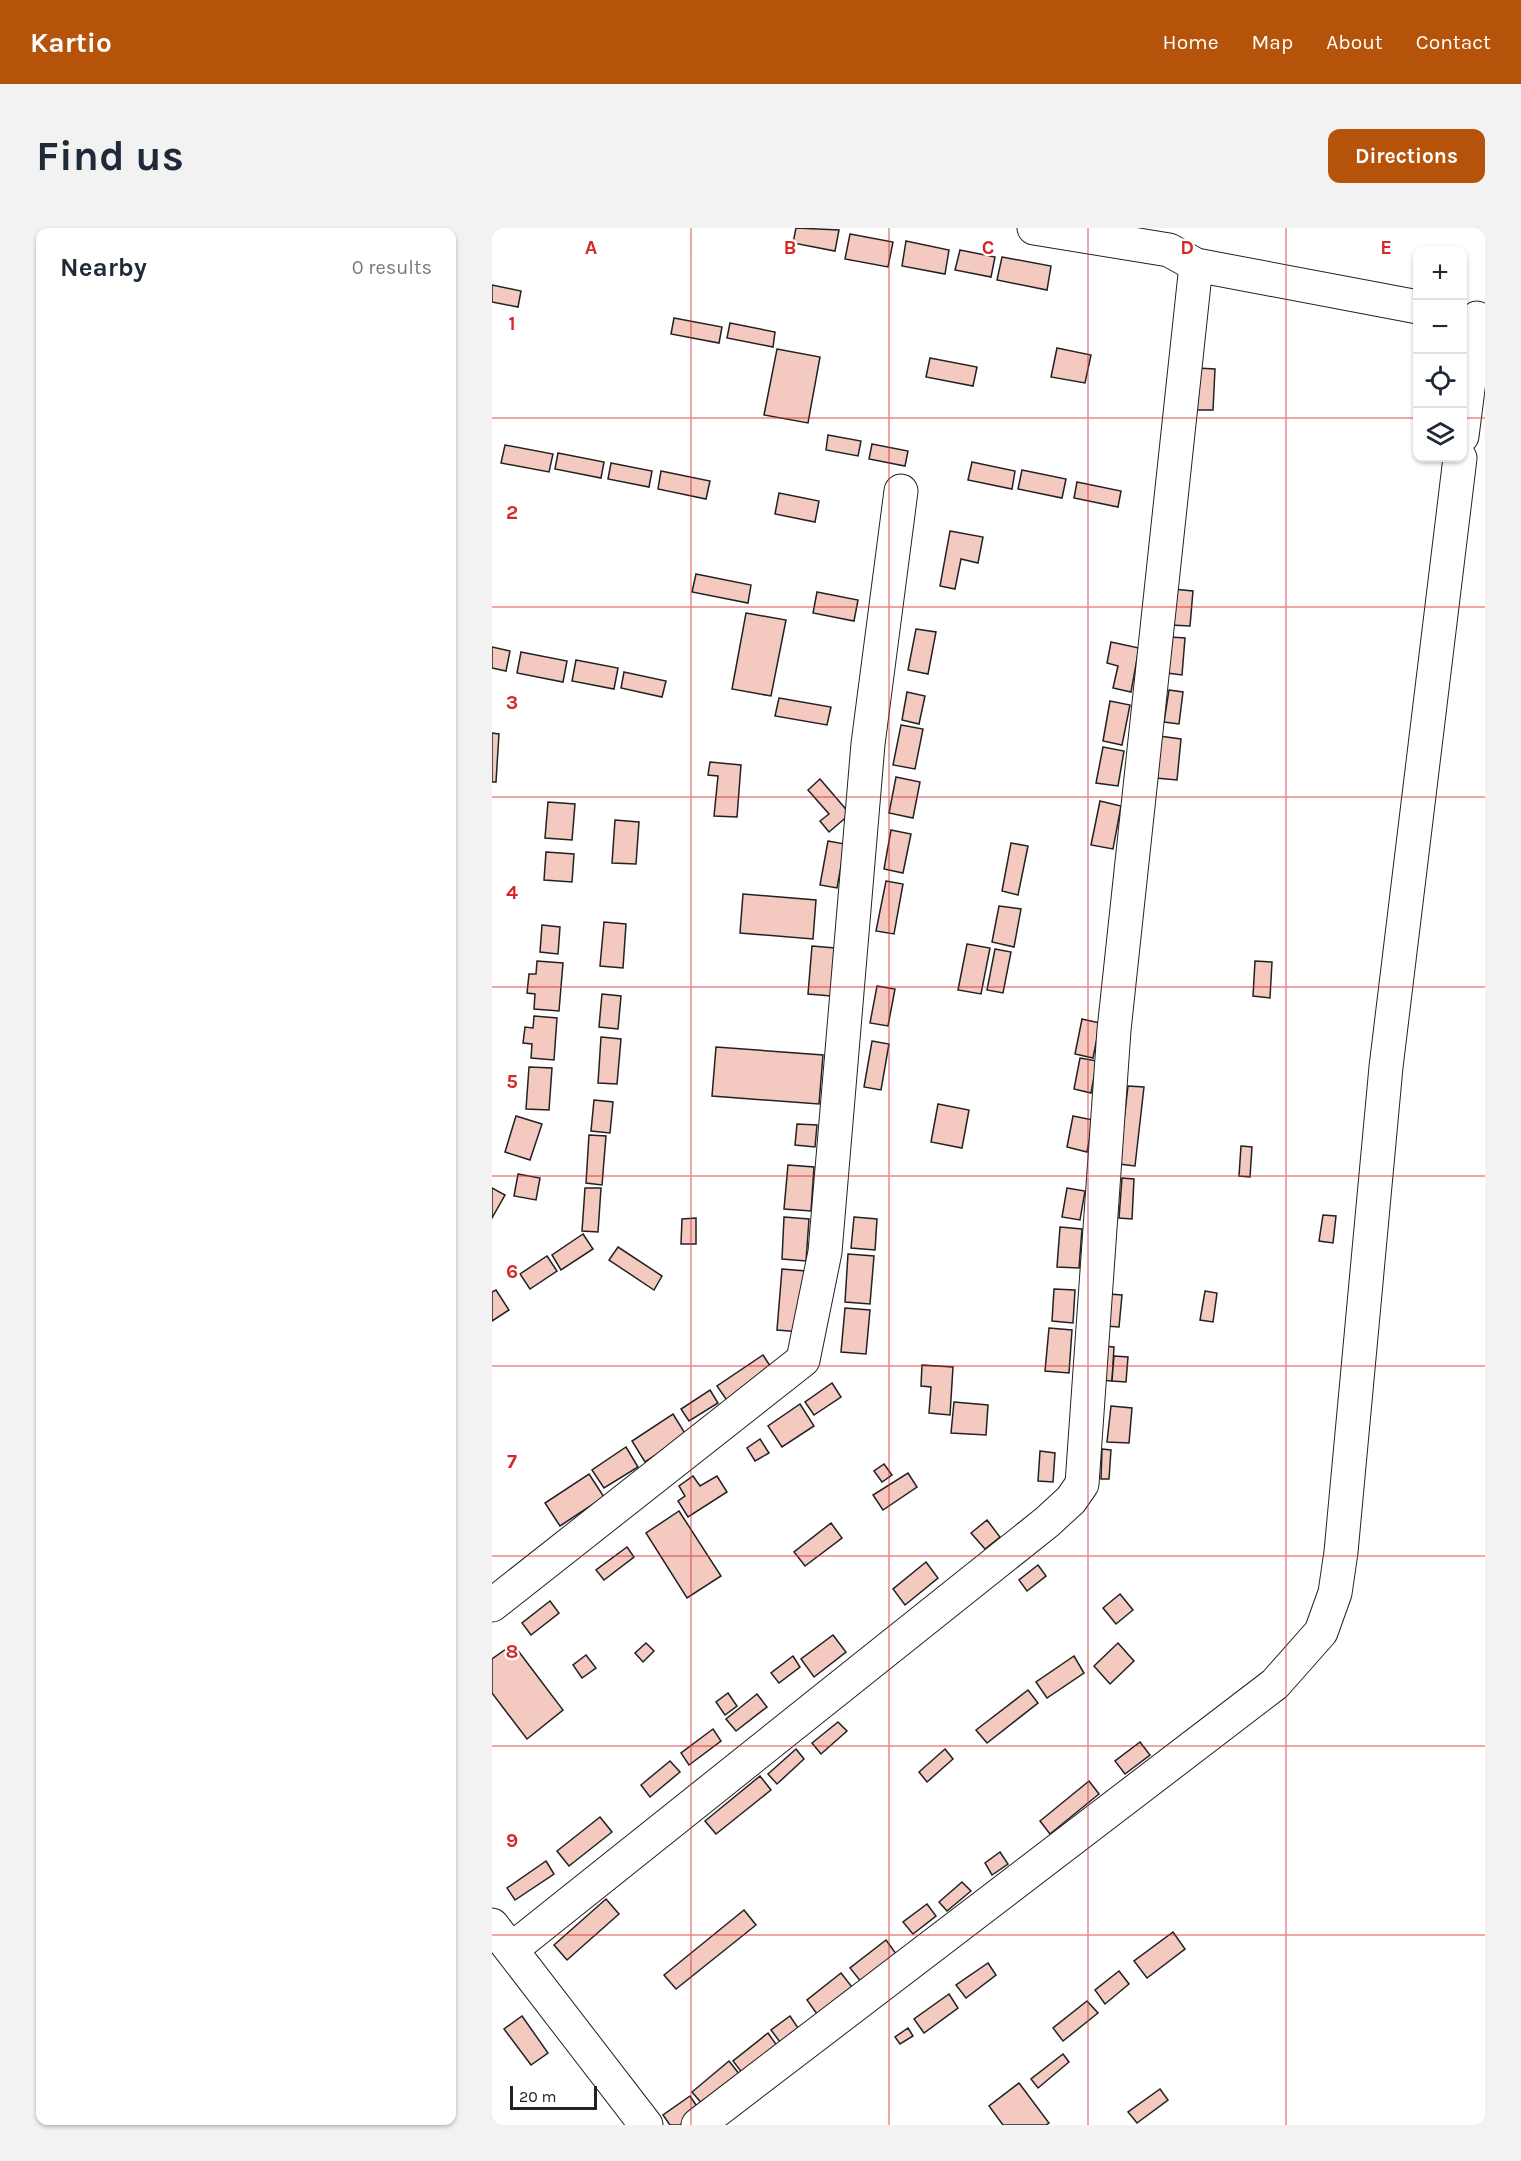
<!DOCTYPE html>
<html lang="en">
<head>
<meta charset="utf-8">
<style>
	body { margin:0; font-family:Karla,sans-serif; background:#f2f2f3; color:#1f2937 }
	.controls { position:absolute; right:18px; top:18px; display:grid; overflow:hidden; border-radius:12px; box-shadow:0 2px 4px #0004 }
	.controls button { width:54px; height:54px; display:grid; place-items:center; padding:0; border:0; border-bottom:2px solid #e0e1e3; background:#fff; color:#1f2937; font:30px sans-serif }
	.scale { position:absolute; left:18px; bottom:15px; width:87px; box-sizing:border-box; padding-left:6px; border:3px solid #222; border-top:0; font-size:16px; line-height:21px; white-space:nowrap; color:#222; -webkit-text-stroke:4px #fff; paint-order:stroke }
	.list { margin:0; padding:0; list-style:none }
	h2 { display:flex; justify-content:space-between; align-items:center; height:78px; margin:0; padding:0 24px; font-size:26px }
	h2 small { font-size:20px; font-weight:400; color:#747a83 }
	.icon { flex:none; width:33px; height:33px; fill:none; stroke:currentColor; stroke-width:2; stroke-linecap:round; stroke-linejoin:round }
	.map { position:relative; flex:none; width:993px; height:1897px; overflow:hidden; border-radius:12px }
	header { display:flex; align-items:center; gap:36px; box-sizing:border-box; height:84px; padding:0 30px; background:#b45309; color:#fff }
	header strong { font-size:28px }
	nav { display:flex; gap:33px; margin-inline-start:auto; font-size:21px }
	.intro { display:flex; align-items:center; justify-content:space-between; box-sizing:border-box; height:144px; padding:0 36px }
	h1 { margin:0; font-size:42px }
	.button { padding:15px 27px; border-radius:12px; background:#b45309; color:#fff; font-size:21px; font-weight:700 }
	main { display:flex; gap:36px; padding:0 36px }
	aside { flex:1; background:#fff; border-radius:12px; box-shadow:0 2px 4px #0004 }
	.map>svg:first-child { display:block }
	.building { fill:#f3c9c0; stroke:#222; stroke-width:1.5 }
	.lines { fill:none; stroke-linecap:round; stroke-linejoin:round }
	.minor-casing { stroke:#222; stroke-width:35 }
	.minor { stroke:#fff; stroke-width:33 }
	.grid { fill:none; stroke:#d62828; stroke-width:1.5; stroke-opacity:0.55 }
	.grid-label { font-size:20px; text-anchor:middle; font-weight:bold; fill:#d62828; stroke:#fff; stroke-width:4.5; stroke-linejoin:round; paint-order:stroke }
</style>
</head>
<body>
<header>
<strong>Kartio</strong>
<nav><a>Home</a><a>Map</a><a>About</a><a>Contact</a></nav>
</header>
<div class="intro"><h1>Find us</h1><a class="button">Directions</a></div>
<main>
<aside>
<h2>Nearby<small>0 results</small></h2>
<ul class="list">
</ul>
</aside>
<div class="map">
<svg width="993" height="1897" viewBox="0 0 993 1897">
	<rect width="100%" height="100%" fill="#fff"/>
	<!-- building -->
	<g class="building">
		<polygon points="304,0 347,2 343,23 301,15"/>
		<polygon points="358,6 401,14 396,39 353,31"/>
		<polygon points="414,13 457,22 453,46 410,38"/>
		<polygon points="468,22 503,29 499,49 463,42"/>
		<polygon points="510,29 559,38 555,62 505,52"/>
		<polygon points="0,57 29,63 26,79 0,74"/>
		<polygon points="182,90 230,99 227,115 179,106"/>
		<polygon points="238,95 283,104 281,119 235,110"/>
		<polygon points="565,120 599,127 593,155 559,149"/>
		<polygon points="285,121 328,129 316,195 272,187"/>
		<polygon points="438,130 485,139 481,158 434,149"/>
		<polygon points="705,140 723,141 721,182 704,182"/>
		<polygon points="336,207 369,213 366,228 334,222"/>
		<polygon points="380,216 416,223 413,238 377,231"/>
		<polygon points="13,217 61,226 57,244 9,235"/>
		<polygon points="66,225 112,234 109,250 63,241"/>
		<polygon points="480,234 523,243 520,261 476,252"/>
		<polygon points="119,235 160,243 157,259 116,251"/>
		<polygon points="530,242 574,251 570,270 526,261"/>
		<polygon points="169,243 218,253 214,271 166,261"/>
		<polygon points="585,254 629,263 626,279 582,270"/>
		<polygon points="287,265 327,273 323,294 283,286"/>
		<polygon points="458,303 491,309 486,335 469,331 463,361 448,358"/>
		<polygon points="204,346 259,357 256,375 200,364"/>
		<polygon points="681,361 701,363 698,398 678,397"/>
		<polygon points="325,364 366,372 362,393 321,385"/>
		<polygon points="254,385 294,392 279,468 240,461"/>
		<polygon points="424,401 444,404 436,446 416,442"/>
		<polygon points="678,409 693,410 690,447 675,445"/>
		<polygon points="619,414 647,420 639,464 621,460 626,438 615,435"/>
		<polygon points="0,419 18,423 14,443 0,440"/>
		<polygon points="29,424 75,433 71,454 25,445"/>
		<polygon points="84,432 126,440 122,461 80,453"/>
		<polygon points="132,444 174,453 170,469 129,460"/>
		<polygon points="677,462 691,464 687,496 672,494"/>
		<polygon points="415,464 433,468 427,496 410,492"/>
		<polygon points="287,470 339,479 335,497 283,488"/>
		<polygon points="618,473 638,477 630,517 611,513"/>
		<polygon points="409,497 431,501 423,541 401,537"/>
		<polygon points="0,505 7,506 4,554 0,554"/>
		<polygon points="667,508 689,511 685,552 664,550"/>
		<polygon points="611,519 632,523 626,558 604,555"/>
		<polygon points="218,534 249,537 245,589 222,588 226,548 216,547"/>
		<polygon points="404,549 428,554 421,590 397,585"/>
		<polygon points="328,551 358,586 337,604 328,593 337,586 316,562"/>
		<polygon points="608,573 629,578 621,621 599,617"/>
		<polygon points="56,574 83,576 80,612 53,610"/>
		<polygon points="123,592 147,594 144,636 120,635"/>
		<polygon points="399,602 419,606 411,645 392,641"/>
		<polygon points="336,613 353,616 345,660 328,657"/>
		<polygon points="519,615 536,618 526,667 510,663"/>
		<polygon points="54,624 82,626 80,654 52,652"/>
		<polygon points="394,653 411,656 402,706 384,703"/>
		<polygon points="251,666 324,672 321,711 248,705"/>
		<polygon points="507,678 529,681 522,719 500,714"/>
		<polygon points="112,694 134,696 131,740 108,738"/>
		<polygon points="50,697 68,699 66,726 48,724"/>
		<polygon points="475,716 498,720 489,766 466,762"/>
		<polygon points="320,718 343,720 339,768 316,766"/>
		<polygon points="503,721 519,724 511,765 495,762"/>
		<polygon points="45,733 71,735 67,783 42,781 43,766 35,765 37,746 44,746"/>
		<polygon points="763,733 780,734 778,770 761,768"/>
		<polygon points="385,758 403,761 396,798 378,795"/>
		<polygon points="110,766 129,768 126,801 107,799"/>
		<polygon points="42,788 65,790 62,832 39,830 40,816 31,815 33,799 41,800"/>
		<polygon points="590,791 608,795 601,830 583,826"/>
		<polygon points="109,809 129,811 125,856 106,855"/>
		<polygon points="380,813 397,816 389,862 372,859"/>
		<polygon points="224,819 331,827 327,876 220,868"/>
		<polygon points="588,830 605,833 599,865 582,861"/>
		<polygon points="37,839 60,840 57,882 34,881"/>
		<polygon points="636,858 652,859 643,938 627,936"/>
		<polygon points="102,872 121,874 118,905 99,903"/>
		<polygon points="446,876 477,882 470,920 439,914"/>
		<polygon points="24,888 50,896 38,932 13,924"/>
		<polygon points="581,888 601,892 595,924 575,919"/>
		<polygon points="305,896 325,897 323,919 303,917"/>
		<polygon points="97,907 114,908 110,957 94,955"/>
		<polygon points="749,918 760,919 758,949 747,948"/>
		<polygon points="296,937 322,939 319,983 292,981"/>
		<polygon points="26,946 48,950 44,972 22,968"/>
		<polygon points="630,950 642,951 640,991 627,990"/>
		<polygon points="0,960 13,967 0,990"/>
		<polygon points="93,960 109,960 106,1004 90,1003"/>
		<polygon points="575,960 593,963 588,992 570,989"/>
		<polygon points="831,987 844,988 841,1015 827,1013"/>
		<polygon points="292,989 317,991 314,1033 290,1031"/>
		<polygon points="362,989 385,991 383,1022 359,1020"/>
		<polygon points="204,990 204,1016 189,1016 190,991"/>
		<polygon points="568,999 590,1001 587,1040 565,1039"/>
		<polygon points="91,1006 101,1021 69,1042 60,1027"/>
		<polygon points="126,1019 170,1048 162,1062 117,1032"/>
		<polygon points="356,1026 382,1028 378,1076 353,1074"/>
		<polygon points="55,1028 65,1043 38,1061 28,1046"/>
		<polygon points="290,1041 314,1043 309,1104 285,1102"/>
		<polygon points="562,1061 583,1062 581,1095 560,1093"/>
		<polygon points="4,1062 17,1082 0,1093 0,1064"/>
		<polygon points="713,1063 725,1065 721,1094 708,1092"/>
		<polygon points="617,1066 630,1067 627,1099 614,1098"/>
		<polygon points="353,1080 378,1082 374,1126 349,1124"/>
		<polygon points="557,1100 580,1102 577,1145 553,1143"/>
		<polygon points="610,1118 622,1119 620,1153 607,1152"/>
		<polygon points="271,1127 282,1144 236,1174 225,1158"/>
		<polygon points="622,1128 636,1129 634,1154 620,1153"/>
		<polygon points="430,1137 461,1139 458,1187 437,1185 439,1159 429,1158"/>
		<polygon points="340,1155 349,1169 322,1187 313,1174"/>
		<polygon points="218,1162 226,1175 197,1193 189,1181"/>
		<polygon points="462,1174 496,1177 494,1207 459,1205"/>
		<polygon points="308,1176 322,1198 290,1219 276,1198"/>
		<polygon points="619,1178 640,1180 637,1215 615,1214"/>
		<polygon points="181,1186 194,1207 153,1234 140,1213"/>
		<polygon points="268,1211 277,1225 263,1233 255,1220"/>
		<polygon points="134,1219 146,1239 112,1260 100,1242"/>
		<polygon points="610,1221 619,1222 617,1251 609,1251"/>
		<polygon points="548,1223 563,1225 561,1254 546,1253"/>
		<polygon points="392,1236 400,1247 390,1254 382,1243"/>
		<polygon points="416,1245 425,1259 391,1282 381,1267"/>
		<polygon points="97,1246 112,1269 68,1298 53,1275"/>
		<polygon points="201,1248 208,1258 225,1248 235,1264 196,1289 186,1273 193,1268 187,1258"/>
		<polygon points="187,1283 229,1348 195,1370 154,1305"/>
		<polygon points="495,1292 508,1309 493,1321 479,1305"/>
		<polygon points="339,1295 350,1310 313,1338 302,1324"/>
		<polygon points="135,1319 142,1329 112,1352 104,1342"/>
		<polygon points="434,1334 446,1350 413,1377 401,1361"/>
		<polygon points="546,1337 554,1348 535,1363 527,1352"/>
		<polygon points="628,1366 641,1382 624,1396 611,1380"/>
		<polygon points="58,1373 67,1385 39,1407 30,1395"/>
		<polygon points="341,1407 354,1424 322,1449 309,1431"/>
		<polygon points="154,1415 162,1423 151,1434 143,1425"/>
		<polygon points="626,1415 642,1433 618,1456 602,1438"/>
		<polygon points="21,1416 71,1482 35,1511 0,1465 0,1431"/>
		<polygon points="94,1427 104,1440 90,1450 81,1437"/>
		<polygon points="301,1428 308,1439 287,1455 279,1445"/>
		<polygon points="582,1428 592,1445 555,1470 544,1454"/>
		<polygon points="536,1462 546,1475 495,1515 484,1502"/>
		<polygon points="236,1465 245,1478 233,1487 224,1474"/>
		<polygon points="265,1466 275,1479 244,1503 234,1491"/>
		<polygon points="346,1494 355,1503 329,1526 320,1515"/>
		<polygon points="221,1501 229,1513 197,1537 189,1525"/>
		<polygon points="648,1514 658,1527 633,1546 623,1533"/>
		<polygon points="304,1521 312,1531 285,1556 276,1546"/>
		<polygon points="453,1521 461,1531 435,1554 427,1544"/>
		<polygon points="178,1533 188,1544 158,1569 149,1557"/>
		<polygon points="268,1548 279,1562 224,1606 213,1593"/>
		<polygon points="597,1553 607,1566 558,1606 548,1593"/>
		<polygon points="108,1589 120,1604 77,1638 65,1623"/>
		<polygon points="508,1624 516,1636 500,1647 493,1635"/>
		<polygon points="54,1633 62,1646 23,1672 15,1660"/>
		<polygon points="470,1654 479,1663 455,1683 447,1674"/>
		<polygon points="114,1671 127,1686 75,1732 62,1717"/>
		<polygon points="435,1676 444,1688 421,1706 411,1694"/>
		<polygon points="252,1682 264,1697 184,1761 172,1747"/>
		<polygon points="681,1704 693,1721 655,1750 642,1733"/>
		<polygon points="394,1712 405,1727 370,1755 358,1740"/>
		<polygon points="496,1735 504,1747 474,1770 464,1757"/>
		<polygon points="627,1743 637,1756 613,1776 603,1762"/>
		<polygon points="349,1745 360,1759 325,1786 315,1772"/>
		<polygon points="457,1766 466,1780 432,1805 422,1791"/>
		<polygon points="595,1773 606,1785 571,1813 561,1800"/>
		<polygon points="30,1788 56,1825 39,1837 12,1801"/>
		<polygon points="298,1788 306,1800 288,1814 279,1802"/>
		<polygon points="416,1800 421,1808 408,1816 403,1809"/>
		<polygon points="276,1805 286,1819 251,1846 241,1833"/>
		<polygon points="571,1826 577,1834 546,1860 539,1851"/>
		<polygon points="237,1833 248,1847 212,1878 200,1864"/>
		<polygon points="527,1855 557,1895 554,1897 511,1897 497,1878"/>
		<polygon points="668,1861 676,1872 645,1895 636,1884"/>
		<polygon points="198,1868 208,1883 188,1897 178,1897 171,1887"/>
	</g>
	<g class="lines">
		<defs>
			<g id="minor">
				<polyline points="542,0 677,22 704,37 926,79"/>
				<polyline points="970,208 985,90"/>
				<polyline points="0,1377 311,1132 333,1024 376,516 409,263"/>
				<polyline points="0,1697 154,1897"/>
				<polyline points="20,1721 555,1294 579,1272 590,1256 622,802 704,37"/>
				<polyline points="206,1897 783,1456 829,1404 843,1365 849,1324 894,839 968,230"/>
			</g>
		</defs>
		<!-- minor casing -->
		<use href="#minor" class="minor-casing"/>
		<!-- minor -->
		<use href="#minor" class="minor"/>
	</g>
	<!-- grid -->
	<path class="grid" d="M199,0V1897M397,0V1897M596,0V1897M794,0V1897M0,190H926M970,190H993M0,379H993M0,569H993M0,759H993M0,948H993M0,1138H993M0,1328H993M0,1518H993M0,1707H993"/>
	<g class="grid-label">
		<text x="99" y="26">A</text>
		<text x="298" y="26">B</text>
		<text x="496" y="26">C</text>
		<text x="695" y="26">D</text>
		<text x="894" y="26">E</text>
		<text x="20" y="102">1</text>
		<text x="20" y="291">2</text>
		<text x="20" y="481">3</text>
		<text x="20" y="671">4</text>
		<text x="20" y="860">5</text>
		<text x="20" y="1050">6</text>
		<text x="20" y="1240">7</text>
		<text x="20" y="1430">8</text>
		<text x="20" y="1619">9</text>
	</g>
</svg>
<div class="controls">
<button>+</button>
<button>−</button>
<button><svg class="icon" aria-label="locate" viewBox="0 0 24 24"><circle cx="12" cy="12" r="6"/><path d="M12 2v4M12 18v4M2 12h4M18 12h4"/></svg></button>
<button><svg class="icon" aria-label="layers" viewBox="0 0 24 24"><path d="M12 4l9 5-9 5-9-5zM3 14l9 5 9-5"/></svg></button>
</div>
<div class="scale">20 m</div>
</div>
</main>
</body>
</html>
